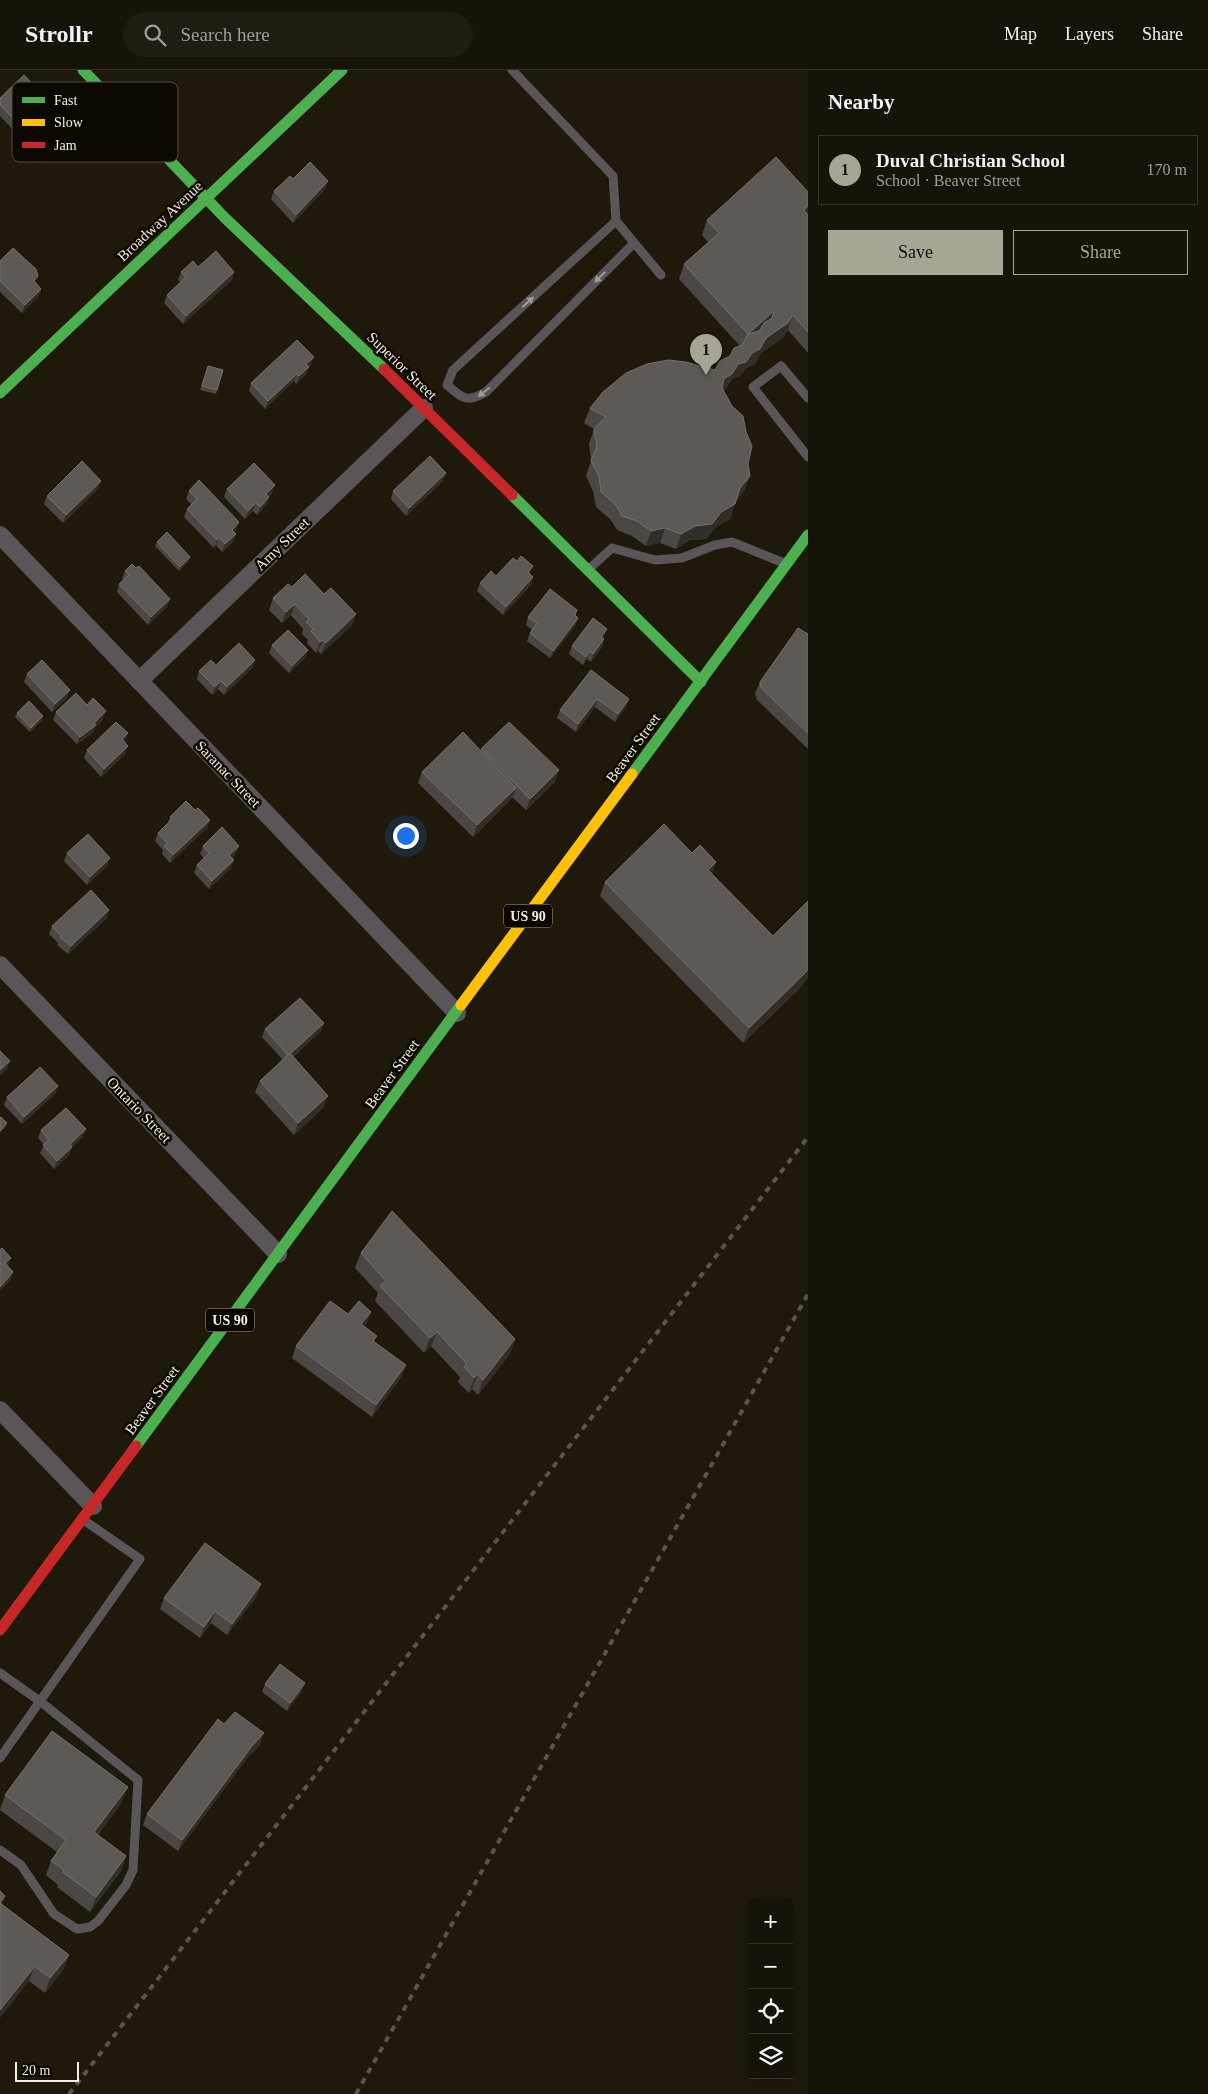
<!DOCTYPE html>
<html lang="en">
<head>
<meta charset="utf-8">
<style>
	body { margin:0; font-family:"Times New Roman",serif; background:#1f1c12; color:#f1f3f6 }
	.controls { position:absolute; right:15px; bottom:15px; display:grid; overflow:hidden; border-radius:0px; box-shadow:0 5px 20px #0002 }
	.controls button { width:45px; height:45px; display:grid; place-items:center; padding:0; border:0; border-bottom:1px solid #353229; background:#161308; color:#f1f3f6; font:25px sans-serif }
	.scale { position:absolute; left:15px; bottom:12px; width:64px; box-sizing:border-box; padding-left:5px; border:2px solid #f4f0df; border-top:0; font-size:14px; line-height:18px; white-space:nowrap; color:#f4f0df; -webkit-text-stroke:4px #0c0801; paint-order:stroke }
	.you { position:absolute; left:405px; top:765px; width:18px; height:18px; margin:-12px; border:4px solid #fff; border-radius:50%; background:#1a73e8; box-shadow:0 0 0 8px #1a73e833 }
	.badge { display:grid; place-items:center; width:32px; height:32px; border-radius:50%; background:#a9a594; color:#111; font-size:16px; font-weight:700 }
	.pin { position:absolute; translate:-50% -41px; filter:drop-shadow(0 1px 2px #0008) }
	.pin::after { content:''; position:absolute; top:26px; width:18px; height:15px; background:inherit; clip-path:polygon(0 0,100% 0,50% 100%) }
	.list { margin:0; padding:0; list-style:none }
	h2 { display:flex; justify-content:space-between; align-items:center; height:65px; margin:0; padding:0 20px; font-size:21px }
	h2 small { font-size:16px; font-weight:400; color:#9e9e9c }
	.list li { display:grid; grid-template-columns:32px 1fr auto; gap:15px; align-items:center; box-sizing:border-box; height:70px; margin:0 10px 10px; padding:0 10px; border:1px solid #353229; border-radius:0px }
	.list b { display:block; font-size:19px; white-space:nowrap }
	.list p { margin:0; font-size:16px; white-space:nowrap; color:#9e9e9c }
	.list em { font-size:16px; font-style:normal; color:#9e9e9c }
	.actions { display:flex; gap:10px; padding:15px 20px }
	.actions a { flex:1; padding:11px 0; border:1px solid #a9a594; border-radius:0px; text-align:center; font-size:18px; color:#a9a594 }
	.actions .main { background:#a9a594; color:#111 }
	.icon { flex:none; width:28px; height:28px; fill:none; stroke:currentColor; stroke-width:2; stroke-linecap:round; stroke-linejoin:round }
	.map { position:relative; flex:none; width:808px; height:2024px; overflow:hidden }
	header { display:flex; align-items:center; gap:30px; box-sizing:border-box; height:70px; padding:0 25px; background:#161308; border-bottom:1px solid #353229 }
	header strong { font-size:24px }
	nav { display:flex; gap:28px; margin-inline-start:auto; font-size:18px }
	.search { width:350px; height:45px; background:#1f1c12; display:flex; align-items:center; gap:12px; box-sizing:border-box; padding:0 18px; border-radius:28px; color:#9e9e9c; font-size:19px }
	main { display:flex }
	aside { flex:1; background:#161308 }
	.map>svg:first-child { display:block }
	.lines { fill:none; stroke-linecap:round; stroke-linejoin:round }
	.lane { stroke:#5a5559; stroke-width:9 }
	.street { stroke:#5a5559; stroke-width:18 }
	.fast { stroke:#4caf50; stroke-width:11 }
	.slow { stroke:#ffc107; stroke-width:11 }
	.jam { stroke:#c62828; stroke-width:11 }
	.rail { stroke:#585450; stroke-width:4; stroke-dasharray:6 6; stroke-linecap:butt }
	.wall { fill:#4c4744 }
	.shaded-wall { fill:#322d26 }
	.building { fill:#5e5954; stroke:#75716a; fill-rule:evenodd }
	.oneway { fill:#9f9b95 }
	.labels { text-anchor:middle; stroke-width:5; stroke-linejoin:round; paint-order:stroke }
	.shield { fill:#0c0801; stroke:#aeaa9c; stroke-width:1 }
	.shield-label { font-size:14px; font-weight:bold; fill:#f4f0df }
	.street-label { font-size:15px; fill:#f4f0df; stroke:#0c0801 }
	.key { fill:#0c0801; stroke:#524e44; stroke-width:1 }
	.key-label { font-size:14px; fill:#f4f0df }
</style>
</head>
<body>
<header>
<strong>Strollr</strong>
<div class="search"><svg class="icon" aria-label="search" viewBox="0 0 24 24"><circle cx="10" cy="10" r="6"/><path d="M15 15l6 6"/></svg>Search here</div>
<nav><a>Map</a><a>Layers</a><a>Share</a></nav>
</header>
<main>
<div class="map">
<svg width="808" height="2024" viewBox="0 0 808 2024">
	<rect width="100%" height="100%" fill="#1e190a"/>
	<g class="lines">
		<!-- lane -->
		<g class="lane">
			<polyline points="512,0 613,106 616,151 661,205"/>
			<path d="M616,151L453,300L447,315C463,329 467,333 486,322L634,173"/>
			<polyline points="808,328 781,296 753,317 808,387"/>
			<polyline points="589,499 612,478 655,490 682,488 715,475 732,472 784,493"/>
			<polyline points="0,1603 41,1632 138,1710 133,1800 126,1815 98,1851 90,1857 77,1859 54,1844 21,1795 0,1780"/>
			<polyline points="0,1688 140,1489 85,1451"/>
		</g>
		<!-- street -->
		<g class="street">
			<polyline points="0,465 457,943"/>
			<polyline points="139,611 424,338"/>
			<polyline points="0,895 278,1184"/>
			<polyline points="0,1340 93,1436"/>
		</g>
		<!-- fast -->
		<g class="fast">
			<polyline points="83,0 225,148 384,299"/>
			<polyline points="0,323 342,0"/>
			<polyline points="512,425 701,612"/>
			<polyline points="632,704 808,465"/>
			<polyline points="136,1376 461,935"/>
		</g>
		<!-- slow -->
		<polyline class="slow" points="461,935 632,704"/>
		<!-- jam -->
		<g class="jam">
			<polyline points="384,299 512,425"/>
			<polyline points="0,1560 136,1376"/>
		</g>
		<!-- rail -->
		<g class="rail">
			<polyline points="69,2024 808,1067"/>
			<polyline points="356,2024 808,1224"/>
		</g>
	</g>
	<!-- wall -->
	<g class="wall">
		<polygon points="0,28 49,43 22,69 0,46"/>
		<polygon points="293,109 325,119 293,153 271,129 274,121"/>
		<polygon points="808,122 808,283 788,260 783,268 761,283 755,294 746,298 740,306 732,309 726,318 723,321 748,394 750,406 744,421 736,431 730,449 716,457 706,469 690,470 676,479 660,473 646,476 632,466 617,460 611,450 596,437 593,421 586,406 591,391 589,374 594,359 584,353 590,338 715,300 730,286 740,276 679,209 684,194 708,172 702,165 707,150"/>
		<polygon points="0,191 35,212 41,219 38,227 22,243 0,222"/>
		<polygon points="198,197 234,202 232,210 183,254 164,233 167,225 181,212 178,210 181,202"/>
		<polygon points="311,295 309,297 306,304 296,314 294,311 265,339 249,321 251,313"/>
		<polygon points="208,296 223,300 216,324 200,320"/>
		<polygon points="101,411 98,419 63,453 44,434 47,426"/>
		<polygon points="443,411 406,446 391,429 393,421"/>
		<polygon points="227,419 272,423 269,427 266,435 257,445 253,441 245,449 224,427"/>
		<polygon points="189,421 236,460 234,463 236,464 233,472 222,482 216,475 214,478 184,447 187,439 191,434 186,429"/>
		<polygon points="157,472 190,487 189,491 179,501 155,476"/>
		<polygon points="136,498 170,529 167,537 148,555 117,522 119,514 124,510 122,509 125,501"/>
		<polygon points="530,504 533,507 531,515 503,545 477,521 480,513 496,506"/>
		<polygon points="292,517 324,524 356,544 352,555 321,584 318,581 316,583 307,573 308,570 302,564 303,559 291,545 282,553 269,540 273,528"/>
		<polygon points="575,545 578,548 575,556 550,588 527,571 530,563 532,560 526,555 528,547"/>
		<polygon points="808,564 808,679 757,630 755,623 760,612"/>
		<polygon points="604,567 603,568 604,569 602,577 591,592 587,589 583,595 569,584 572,576"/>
		<polygon points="272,575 308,580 305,588 289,603 269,583"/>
		<polygon points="255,590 252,598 224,625 218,619 212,625 197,609 199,601 216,595"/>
		<polygon points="591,600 629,629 626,637 615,652 595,637 576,662 557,648 560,640"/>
		<polygon points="27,604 67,628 52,642 24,612"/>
		<polygon points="87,635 103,649 95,657 93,663 77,674 53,650 56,642"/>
		<polygon points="17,643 42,650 30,662 15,647"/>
		<polygon points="128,663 124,672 125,684 101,707 84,688 87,680"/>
		<polygon points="481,679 555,712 526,740 512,727 511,729 473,767 418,713 422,702 481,680"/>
		<polygon points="195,740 210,750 207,758 170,793 162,784 163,780 155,771 158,763 167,755 170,747"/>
		<polygon points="203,776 239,776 236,783 232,788 231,798 209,819 194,803 197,795 204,788 200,784"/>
		<polygon points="67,783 107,796 87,815 64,791"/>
		<polygon points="692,783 716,792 712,803 801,917 743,973 600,826 605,812"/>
		<polygon points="107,848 68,884 57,875 58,873 49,864 52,856"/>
		<polygon points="324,953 321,961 293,987 324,1037 294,1065 255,1022 260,1011 283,990 262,967 265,959"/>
		<polygon points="55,1024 22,1054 4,1035 7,1027"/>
		<polygon points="41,1060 83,1067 72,1077 69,1085 54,1099 40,1083 44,1075 38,1068"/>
		<polygon points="361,1183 515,1269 510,1284 478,1325 472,1319 469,1323 458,1312 460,1307 431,1276 424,1283 375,1231 378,1223 355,1198"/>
		<polygon points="348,1244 367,1253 364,1256 375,1272 402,1306 372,1347 292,1288 296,1276"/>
		<polygon points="257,1526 227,1565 211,1553 200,1568 160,1539 164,1528"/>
		<polygon points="265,1614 302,1621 287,1641 262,1622"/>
		<polygon points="224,1654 260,1675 248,1687 178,1781 143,1755 147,1744"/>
		<polygon points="5,1725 122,1732 98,1765 126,1786 121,1801 90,1842 57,1817 58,1815 46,1805 51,1791 57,1782 0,1740"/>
		<polygon points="2,1835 69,1885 63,1900 45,1923 29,1911"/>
	</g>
	<!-- shaded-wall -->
	<g class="shaded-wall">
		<polygon points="52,35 49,43 22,69 25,61"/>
		<polygon points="328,111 325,119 293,153 296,145"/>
		<polygon points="808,136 808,146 804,140"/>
		<polygon points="234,202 232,210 183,254 186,246"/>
		<polygon points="41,219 38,227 22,243 25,235"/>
		<polygon points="774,241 769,256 743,279 748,264"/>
		<polygon points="793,245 788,260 783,268 761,283 755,294 746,298 740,306 732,309 726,318 719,323 724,309 738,294"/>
		<polygon points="314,287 311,295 309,297 306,304 296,314 299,306 306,294"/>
		<polygon points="297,304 294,311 265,339 268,331"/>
		<polygon points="446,403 443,411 406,446 409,438"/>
		<polygon points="750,406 744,421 735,433 740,418"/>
		<polygon points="101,411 98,419 63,453 66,445"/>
		<polygon points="275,415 272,423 263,432 266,424"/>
		<polygon points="269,427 266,435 257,445 260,437"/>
		<polygon points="256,433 253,441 245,449 248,441"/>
		<polygon points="735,434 730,449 716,457 706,469 690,470 676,479 681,464 695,456"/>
		<polygon points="239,452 236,460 229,468 232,460"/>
		<polygon points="665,458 660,473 646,476 651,461"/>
		<polygon points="236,464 233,472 222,482 225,474"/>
		<polygon points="219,467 216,475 214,478 217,470"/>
		<polygon points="190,487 189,491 179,501 180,497"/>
		<polygon points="533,496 530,504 528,502"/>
		<polygon points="533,507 531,515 503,545 506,537"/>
		<polygon points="170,529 167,537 148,555 151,547"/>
		<polygon points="295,534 291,545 282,553 286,542"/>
		<polygon points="356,544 352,555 321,584 326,573"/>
		<polygon points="578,548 575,556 550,588 553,581"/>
		<polygon points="607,559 604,567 598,575 601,567"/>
		<polygon points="604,569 602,577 591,592 593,584"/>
		<polygon points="323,570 318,581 316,583 320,572"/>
		<polygon points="308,580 305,588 289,603 292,596"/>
		<polygon points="590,581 587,589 583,595 586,587"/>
		<polygon points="255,590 252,598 224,625 227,617"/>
		<polygon points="221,611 218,619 212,625 215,617"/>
		<polygon points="70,620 67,628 52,642 55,634"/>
		<polygon points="597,629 595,637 576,662 578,654"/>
		<polygon points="629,629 626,637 615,652 618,644"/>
		<polygon points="106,641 103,649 95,657 93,663 77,674 80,667"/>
		<polygon points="43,646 42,650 30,662 31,658"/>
		<polygon points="128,663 125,671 119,677 122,669"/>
		<polygon points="128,676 125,684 101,707 104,699"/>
		<polygon points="559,700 555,712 526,740 530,729"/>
		<polygon points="516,718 511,729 473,767 477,755"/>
		<polygon points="210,750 207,758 170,793 173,785"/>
		<polygon points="239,776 236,783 226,793 229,785"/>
		<polygon points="110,788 107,796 87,815 90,807"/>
		<polygon points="234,790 231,798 209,819 212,811"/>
		<polygon points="716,792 711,807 708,800"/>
		<polygon points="109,840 107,848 68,884 71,876"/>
		<polygon points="808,900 808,908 801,917 743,973 749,958"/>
		<polygon points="324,953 321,961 286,993 289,985"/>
		<polygon points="10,991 7,999 0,1006 0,1000"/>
		<polygon points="58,1016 55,1024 22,1054 24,1047"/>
		<polygon points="328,1026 324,1037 294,1065 298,1053"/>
		<polygon points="7,1053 6,1057 0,1063 0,1061"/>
		<polygon points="86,1059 83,1067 67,1082 70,1074"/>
		<polygon points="72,1077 69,1085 54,1099 57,1091"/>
		<polygon points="11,1188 8,1196 5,1193"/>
		<polygon points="13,1202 11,1210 0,1221 0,1217"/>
		<polygon points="371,1242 367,1253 356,1265 361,1254"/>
		<polygon points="437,1262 431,1276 424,1283 430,1268"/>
		<polygon points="515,1269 510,1284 478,1325 483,1310"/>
		<polygon points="406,1295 402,1306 372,1347 376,1335"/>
		<polygon points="478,1304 472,1319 469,1323 474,1308"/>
		<polygon points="261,1514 257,1526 227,1565 232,1554"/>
		<polygon points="215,1541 211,1553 200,1568 204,1557"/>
		<polygon points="305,1613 302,1621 287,1641 290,1633"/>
		<polygon points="264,1663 260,1675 248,1687 178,1781 182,1770 252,1676"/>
		<polygon points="128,1717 122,1732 89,1777 94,1762"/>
		<polygon points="126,1786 121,1801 90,1842 96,1827"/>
		<polygon points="5,1826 0,1841 0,1833"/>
		<polygon points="69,1885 63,1900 45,1923 50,1908"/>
		<polygon points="35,1896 29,1911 0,1948 0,1940"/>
	</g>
	<!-- building -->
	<g class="building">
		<polygon points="24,5 52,35 25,61 0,35 0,28"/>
		<path d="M776,87L808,122V136L804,140L808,145V262L793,245L788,253L766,268L760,279L752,283L746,292L738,294L732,304L724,309L722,318L732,336L743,346L746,362L752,376L748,394L750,406L740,418L735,434L721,442L712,454L695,456L681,464L665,458L651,461L637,451L622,446L616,435L601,422L599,406L591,391L597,376L594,359L606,347L590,338L603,322L626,303L647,294L668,290L686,292L715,300L720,291L730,286L734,278L742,275L748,264L684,194L719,163L707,150ZM774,241L772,248L764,253L759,261L748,264Z"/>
		<polygon points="310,92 328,111 296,145 274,121 290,106 293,109"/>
		<polygon points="13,178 36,199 38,206 34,211 41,219 25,235 0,211 0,191"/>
		<polygon points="216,181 234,202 186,246 167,225 186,207 181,202 193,191 198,197"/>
		<polygon points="297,270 314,287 306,294 309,297 299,306 297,304 268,331 251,313"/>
		<polygon points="208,296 223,300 217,320 202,316"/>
		<polygon points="430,386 446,403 409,438 393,421"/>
		<polygon points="82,391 101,411 66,445 47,426"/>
		<polygon points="254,393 275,415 266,424 269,427 260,437 256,433 248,441 227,419"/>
		<polygon points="199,410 239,452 232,460 236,464 225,474 219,467 217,470 187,439 197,429 189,421"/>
		<polygon points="167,462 190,487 180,497 157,472"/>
		<polygon points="521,486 533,496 528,502 533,507 506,537 480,513 491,501 496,506 513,488 517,491"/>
		<polygon points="132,494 136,498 139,496 170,529 151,547 119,514 129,505 125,501"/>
		<polygon points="305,504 324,524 331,518 356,544 326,573 323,570 320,572 311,561 313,559 306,552 309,549 295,534 286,542 273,528 288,514 292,517"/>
		<polygon points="550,519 577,540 575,545 578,548 553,581 530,563 537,553 528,547"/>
		<polygon points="593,548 607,559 601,567 604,569 593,584 590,581 586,587 572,576"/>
		<polygon points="798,558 808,564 808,663 761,618 760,612"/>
		<polygon points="288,560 308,580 292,596 272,575"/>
		<polygon points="239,573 255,590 227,617 221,611 215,617 199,601 211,590 216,595"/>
		<polygon points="42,590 70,620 55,634 27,604"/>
		<polygon points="591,600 629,629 618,644 597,629 578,654 560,640"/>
		<polygon points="76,623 87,635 93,628 106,641 94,653 96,655 80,667 56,642"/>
		<polygon points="29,631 43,646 31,658 17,643"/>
		<polygon points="116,652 128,663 122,669 128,676 104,699 87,680"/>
		<polygon points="509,652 559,700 530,729 481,679"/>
		<polygon points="463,662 516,718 477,755 422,702"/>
		<polygon points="186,731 195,740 198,738 210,750 173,785 164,776 168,774 158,763 172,749 170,747"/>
		<polygon points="664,754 692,783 700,775 716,792 708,800 773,866 808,831 808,900 749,958 605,812"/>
		<polygon points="222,757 239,776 229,785 234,790 212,811 197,795 209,783 203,776"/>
		<polygon points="88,764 110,788 90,807 67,783"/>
		<polygon points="91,820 109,840 71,876 60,867 61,866 52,856"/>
		<polygon points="300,928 324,953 290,984 290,983 288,985 265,959"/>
		<polygon points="0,981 10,991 0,1000"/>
		<polygon points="290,983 328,1026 298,1053 260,1011"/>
		<polygon points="40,997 58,1016 24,1047 7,1027"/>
		<polygon points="66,1038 86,1059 70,1074 72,1077 57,1091 43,1075 49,1070 41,1060"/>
		<polygon points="1,1047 7,1053 0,1061 0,1048"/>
		<polygon points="392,1141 515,1269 483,1310 478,1304 474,1308 464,1297 467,1294 437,1262 430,1268 380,1216 386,1211 361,1183"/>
		<polygon points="2,1178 11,1188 5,1193 13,1202 0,1217 0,1180"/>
		<polygon points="330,1231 348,1244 359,1231 371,1242 361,1254 377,1266 373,1271 406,1295 376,1335 296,1276"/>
		<polygon points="205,1473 261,1514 232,1554 215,1541 204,1557 164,1528"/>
		<polygon points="280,1594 305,1613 290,1633 265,1614"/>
		<polygon points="235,1642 264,1663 252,1676 182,1770 147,1744 218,1649 224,1654"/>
		<polygon points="52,1661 128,1717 94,1762 126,1786 96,1827 63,1802 64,1800 51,1791 66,1770 5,1725"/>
		<polygon points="0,1821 5,1826 0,1833"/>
		<polygon points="0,1833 69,1885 50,1908 35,1896 0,1940"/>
	</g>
	<!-- one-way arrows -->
	<defs><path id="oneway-solid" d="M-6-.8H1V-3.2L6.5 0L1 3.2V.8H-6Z" transform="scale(1.25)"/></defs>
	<g class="oneway">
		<use href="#oneway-solid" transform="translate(600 207) rotate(135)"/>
		<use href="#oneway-solid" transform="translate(528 232) rotate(-42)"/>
		<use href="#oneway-solid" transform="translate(484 322) rotate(143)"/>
	</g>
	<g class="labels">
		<!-- shield labels -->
		<g class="shield">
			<rect x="504" y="834.5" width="48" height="23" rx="4"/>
			<rect x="206" y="1238.5" width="48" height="23" rx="4"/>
		</g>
		<g class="shield-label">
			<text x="528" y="851">US 90</text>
			<text x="230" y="1255">US 90</text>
		</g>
		<!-- street labels -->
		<g class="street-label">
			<text transform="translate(160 151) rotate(-43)" y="5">Broadway Avenue</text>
			<text transform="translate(402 296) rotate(44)" y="5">Superior Street</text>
			<text transform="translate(282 474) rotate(-44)" y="5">Amy Street</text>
			<text transform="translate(633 678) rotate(-54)" y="5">Beaver Street</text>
			<text transform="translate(228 704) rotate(46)" y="5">Saranac Street</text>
			<text transform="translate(392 1004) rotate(-54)" y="5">Beaver Street</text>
			<text transform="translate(139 1040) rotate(46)" y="5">Ontario Street</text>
			<text transform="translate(152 1330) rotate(-54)" y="5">Beaver Street</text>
		</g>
	</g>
	<!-- legend -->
	<rect x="12" y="12" width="166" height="80" rx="8" class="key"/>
	<rect x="22" y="27" width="23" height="6" fill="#4caf50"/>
	<rect x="22" y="49" width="23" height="7" fill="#ffc107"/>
	<rect x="22" y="72" width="23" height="6" fill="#c62828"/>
	<g class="key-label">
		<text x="54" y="35">Fast</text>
		<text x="54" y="57">Slow</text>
		<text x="54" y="80">Jam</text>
	</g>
</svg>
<div class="controls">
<button>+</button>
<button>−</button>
<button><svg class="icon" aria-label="locate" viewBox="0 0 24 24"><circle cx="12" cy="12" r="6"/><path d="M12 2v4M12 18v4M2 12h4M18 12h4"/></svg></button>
<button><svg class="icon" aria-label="layers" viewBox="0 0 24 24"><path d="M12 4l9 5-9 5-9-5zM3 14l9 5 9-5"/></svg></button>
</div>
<div class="scale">20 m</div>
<div class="you"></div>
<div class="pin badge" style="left:706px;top:305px">1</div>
</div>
<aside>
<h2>Nearby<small></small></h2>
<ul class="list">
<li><span class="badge">1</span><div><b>Duval Christian School</b><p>School · Beaver Street</p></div><em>170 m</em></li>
</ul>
<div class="actions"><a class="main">Save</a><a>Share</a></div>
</aside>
</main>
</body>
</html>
